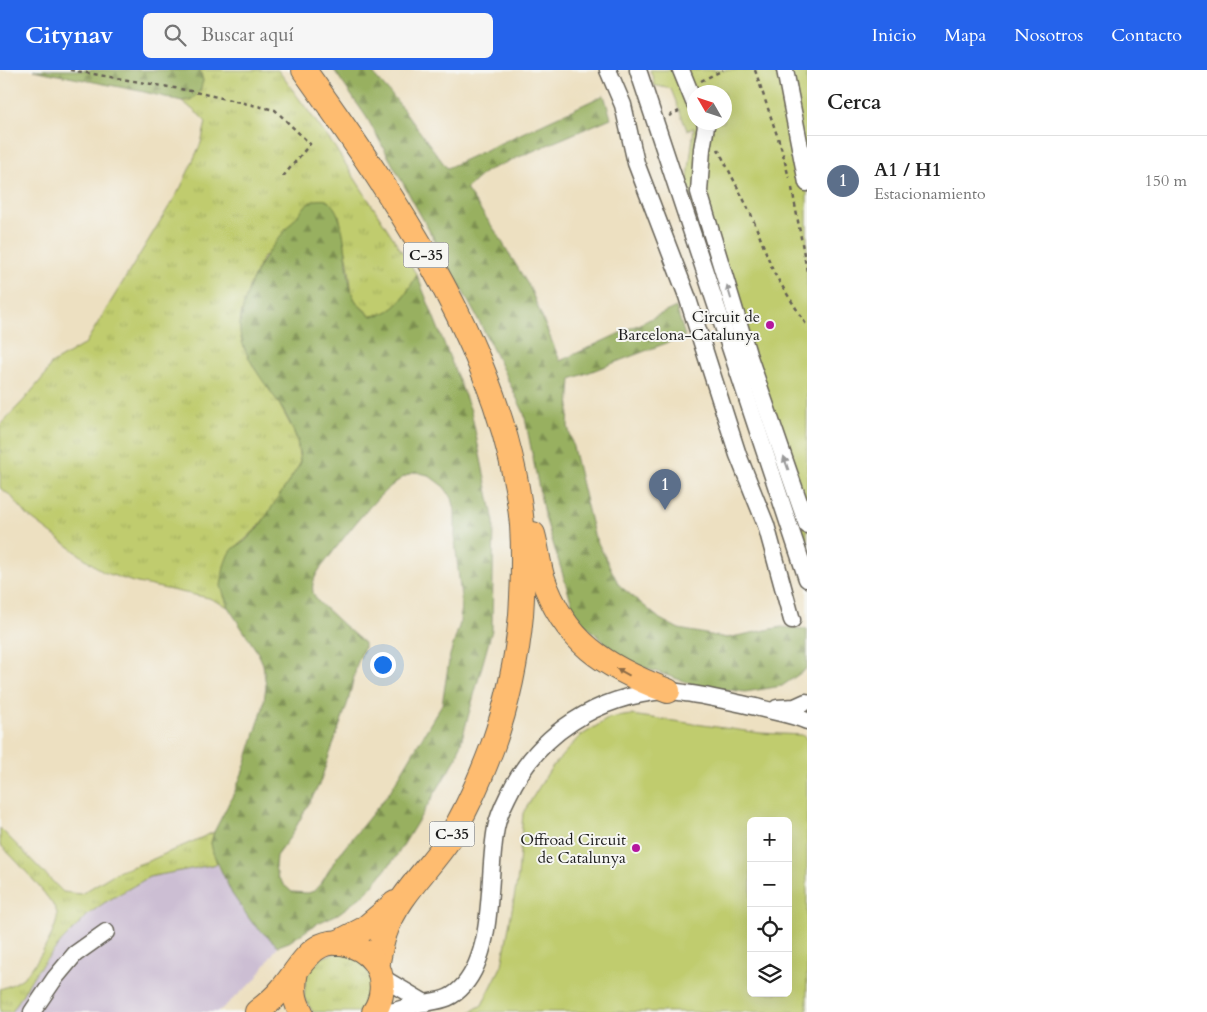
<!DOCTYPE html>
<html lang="es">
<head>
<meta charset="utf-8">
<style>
	body { margin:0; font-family:Cardo,serif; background:#f6f6f6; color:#222 }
	.controls { position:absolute; right:15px; bottom:15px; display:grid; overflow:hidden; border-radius:8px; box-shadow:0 5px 20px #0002 }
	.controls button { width:45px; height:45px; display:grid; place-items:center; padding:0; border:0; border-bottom:1px solid #e0e0e0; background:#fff; color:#222; font:25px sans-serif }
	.compass { position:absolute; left:687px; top:15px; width:45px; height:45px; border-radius:50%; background:#fff; box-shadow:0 5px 20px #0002; rotate:309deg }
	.you { position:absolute; left:382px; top:594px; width:18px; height:18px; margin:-12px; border:4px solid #fff; border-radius:50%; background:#1a73e8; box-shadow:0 0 0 8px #1a73e833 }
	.badge { display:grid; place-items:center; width:32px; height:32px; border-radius:50%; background:#2563eb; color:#fff; font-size:16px; font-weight:700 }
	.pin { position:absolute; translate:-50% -41px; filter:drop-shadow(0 1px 2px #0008) }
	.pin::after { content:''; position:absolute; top:26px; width:18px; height:15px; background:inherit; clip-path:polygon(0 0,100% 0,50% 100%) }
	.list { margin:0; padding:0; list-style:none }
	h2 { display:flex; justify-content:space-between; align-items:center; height:65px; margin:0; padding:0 20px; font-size:21px }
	h2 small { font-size:16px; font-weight:400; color:#767676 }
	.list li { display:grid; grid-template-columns:32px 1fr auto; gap:15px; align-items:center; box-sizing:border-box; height:90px; padding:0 20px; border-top:1px solid #e0e0e0 }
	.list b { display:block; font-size:19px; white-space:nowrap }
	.list p { margin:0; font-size:16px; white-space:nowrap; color:#767676 }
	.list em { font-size:16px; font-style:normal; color:#767676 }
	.icon { flex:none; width:28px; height:28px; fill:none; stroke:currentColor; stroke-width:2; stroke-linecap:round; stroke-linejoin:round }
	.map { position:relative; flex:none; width:807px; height:942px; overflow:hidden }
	header { display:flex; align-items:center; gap:30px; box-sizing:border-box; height:70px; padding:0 25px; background:#2563eb; color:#fff }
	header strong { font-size:24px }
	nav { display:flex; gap:28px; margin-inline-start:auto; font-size:18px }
	.search { width:350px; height:45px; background:#f6f6f6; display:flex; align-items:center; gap:12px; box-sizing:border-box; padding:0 18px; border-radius:8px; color:#767676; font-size:19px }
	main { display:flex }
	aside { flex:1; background:#fff }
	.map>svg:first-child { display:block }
	.industrial { fill:#ccbed3 }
	.grass { fill:url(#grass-tufts); stroke:#6e7445 }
	.forest { fill:url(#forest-firs); stroke:#5a663e; fill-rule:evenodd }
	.garden { fill:#c0cc6e; stroke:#6e7445; fill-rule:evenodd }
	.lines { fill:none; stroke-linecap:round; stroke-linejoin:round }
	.minor-casing { stroke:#656156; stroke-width:19 }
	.highway-casing { stroke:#656156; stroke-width:26 }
	.path { stroke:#656156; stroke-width:2.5; stroke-dasharray:4 4; stroke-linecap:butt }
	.minor { stroke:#fff; stroke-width:16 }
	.highway { stroke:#febc70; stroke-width:24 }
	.oneway { fill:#999 }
	.oneway2 { fill:#8d6c46 }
	.poi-dot { fill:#b5179e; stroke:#f6f6f2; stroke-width:2 }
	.labels { text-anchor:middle; stroke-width:4; stroke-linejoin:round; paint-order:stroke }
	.shield { fill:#f6f6f2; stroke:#5d5d5c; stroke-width:1 }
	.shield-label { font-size:15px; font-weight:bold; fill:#1c1c1c }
	.poi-label { font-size:16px; fill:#1c1c1c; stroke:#f6f6f2; text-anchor:end }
</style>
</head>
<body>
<header>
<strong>Citynav</strong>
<div class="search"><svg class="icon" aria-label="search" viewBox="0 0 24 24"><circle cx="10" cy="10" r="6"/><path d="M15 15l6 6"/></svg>Buscar aquí</div>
<nav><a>Inicio</a><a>Mapa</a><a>Nosotros</a><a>Contacto</a></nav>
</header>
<main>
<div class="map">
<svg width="807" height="942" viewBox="0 0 807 942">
	<defs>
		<pattern id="grass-tufts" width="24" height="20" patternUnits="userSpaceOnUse" patternTransform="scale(1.25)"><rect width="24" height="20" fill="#c0cc6e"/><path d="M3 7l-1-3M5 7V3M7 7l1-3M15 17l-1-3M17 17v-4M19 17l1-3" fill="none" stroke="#a4af5f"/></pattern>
		<pattern id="forest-firs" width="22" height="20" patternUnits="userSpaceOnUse" patternTransform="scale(1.25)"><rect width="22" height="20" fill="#98b061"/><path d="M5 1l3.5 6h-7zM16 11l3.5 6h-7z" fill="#7b8e4f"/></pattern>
	</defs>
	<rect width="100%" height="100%" fill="#f6f6f2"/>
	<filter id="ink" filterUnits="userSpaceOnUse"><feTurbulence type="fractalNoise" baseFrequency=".02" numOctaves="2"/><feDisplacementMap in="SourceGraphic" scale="10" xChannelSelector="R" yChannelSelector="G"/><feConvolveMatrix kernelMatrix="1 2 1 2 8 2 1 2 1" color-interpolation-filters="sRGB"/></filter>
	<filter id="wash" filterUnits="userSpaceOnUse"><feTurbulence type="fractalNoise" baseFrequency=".0096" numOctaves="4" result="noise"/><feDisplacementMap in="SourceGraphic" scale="20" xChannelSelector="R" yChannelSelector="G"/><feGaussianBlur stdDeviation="1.12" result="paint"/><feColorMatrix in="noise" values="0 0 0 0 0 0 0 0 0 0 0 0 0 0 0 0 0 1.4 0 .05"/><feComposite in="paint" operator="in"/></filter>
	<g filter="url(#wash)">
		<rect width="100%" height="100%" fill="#ede0c1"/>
		<!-- industrial -->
		<polygon class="industrial" points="217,794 232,824 253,854 278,876 255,910 218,942 12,942 36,902 66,866 90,843 104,833 149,807"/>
		<!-- grass -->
		<g class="grass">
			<path d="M200,0H278L334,76L417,205C405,226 397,244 371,246L357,233L352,224L348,192L339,145L263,187L249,217L241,246L240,257L244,278L255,299L276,328L292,358L297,369L300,394C281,423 264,458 234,478L224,526L228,537L209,528L133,512L103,502L28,446L11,426L0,418V355L24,330L45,305L51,294L85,274L181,117L201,73L206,52L198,44L182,31L192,29L203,11Z"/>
			<path d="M0,758L63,822L81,824L117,802L151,790L214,762L211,773L217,794L149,807L104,833L90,843L62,871L36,902L12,942H0V919C7,917 18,912 24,907C35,897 60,856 57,843C55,832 10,783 0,775Z"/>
			<polygon points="344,883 365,894 374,916 365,942 313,942 304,928 306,905 321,888 332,884"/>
		</g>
		<!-- forest -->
		<g class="forest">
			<polygon points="33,0 200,0 203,11 200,21 192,29 182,31 140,21"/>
			<polygon points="334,0 370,0 397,31 447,98 604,25 611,48 486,101 466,119 496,162 530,218 560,291 676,237 685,266 571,309 568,356 582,415 594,465 619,515 660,549 679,559 727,568 781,557 807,559 807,596 805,600 782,616 745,622 698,616 625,591 576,547 544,444 524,343 479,251 367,48"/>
			<path d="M315,130C318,130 323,129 326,130C349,141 344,205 353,226C357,235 364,240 371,246C397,244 405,225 417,205L471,341L494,452L492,560L457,687L396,787L366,823L338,844L318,853L289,872L278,876L253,854L232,824L213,783L211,773L214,762L235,721L243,701L263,638L266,616L263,594L258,583L228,537L221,516L224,496L228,485L234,478L245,471L259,457L300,394C300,365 285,341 268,318C257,303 246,286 241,268C238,256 241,246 244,234C255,192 280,167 306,135ZM416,402L428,405L444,417L452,428L455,440V471L461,528L460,553L450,585L442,634L389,723L337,787L322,812L314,821L308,823L292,822L284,815L278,807L275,797L276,786L291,766L319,715L348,632L357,594L364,578V573C355,565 345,557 337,549C320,532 303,526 319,500C341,473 383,410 416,402Z"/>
		</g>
		<!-- garden -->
		<g class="garden">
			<path d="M650,0H807V478L721,223L687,115L694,58L687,60L671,19L653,15L654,11ZM694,22H724V52H694Z"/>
			<path d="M631,645L760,663L802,665L807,669V942H470L482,935L502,895L518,806L523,743L551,698L579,667L609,648ZM751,751H788V923H751Z"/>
		</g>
	</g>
	<g filter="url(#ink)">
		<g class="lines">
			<defs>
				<g id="minor">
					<polyline points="608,0 623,35 636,93 687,226 738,385 766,455 792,550"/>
					<polyline points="638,0 807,509"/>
					<polyline points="681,0 694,32"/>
					<polyline points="785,0 807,113"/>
					<polyline points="705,52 706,56 702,79 699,122 748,284 807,455"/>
					<polyline points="777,638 795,637 806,632"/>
					<polyline points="381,907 425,933"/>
					<polyline points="32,942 55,908 75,884 106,862"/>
					<path d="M391,942C402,939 413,935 424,933C441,930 451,930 464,915C496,877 487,805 496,758C498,747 503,736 508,726C537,664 598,625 667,621C673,621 679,622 685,623C709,626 732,632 756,637C773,642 791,644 807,651"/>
				</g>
				<g id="highway">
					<path d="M304,0C398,132 507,289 522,455C524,485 523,515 521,545C517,589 508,633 493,675C481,707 467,740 449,769C428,800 397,827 385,863C381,874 379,886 377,897"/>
					<path d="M533,464C537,478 538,492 542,506C564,572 605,597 668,621"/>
					<polyline points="337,873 364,859 395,833"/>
					<path d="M296,901C293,916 293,929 301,942"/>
					<path d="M257,942C266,935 275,928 282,919C302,896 314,861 353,876C364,880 373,888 378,898C384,912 383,929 374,942"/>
				</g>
			</defs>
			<!-- minor casing -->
			<use href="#minor" class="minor-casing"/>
			<!-- highway casing -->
			<use href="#highway" class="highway-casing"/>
			<!-- path -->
			<g class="path">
				<polyline points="70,0 186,20 275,40 310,74 281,109"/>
				<polyline points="755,0 782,80 789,108"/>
				<polyline points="701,11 723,0"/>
				<polyline points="669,46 679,41"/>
				<polyline points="718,79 751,144 774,203 807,256"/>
				<polyline points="792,118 807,201"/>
			</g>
			<!-- minor -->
			<use href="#minor" class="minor"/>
			<!-- highway -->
			<use href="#highway" class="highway"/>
		</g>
		<!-- one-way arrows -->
		<defs><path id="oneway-solid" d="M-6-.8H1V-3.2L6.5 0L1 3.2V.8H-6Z" transform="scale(1.25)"/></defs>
		<g class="oneway">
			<use href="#oneway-solid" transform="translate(729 222) rotate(-107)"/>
			<use href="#oneway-solid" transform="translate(786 393) rotate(-109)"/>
		</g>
		<use class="oneway2" href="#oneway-solid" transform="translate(623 602) rotate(-151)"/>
	</g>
	<!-- markers -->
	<g class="poi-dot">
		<circle cx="770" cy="255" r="5"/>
		<circle cx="636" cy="778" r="5"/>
	</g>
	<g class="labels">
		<!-- shield labels -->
		<g class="shield">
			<rect x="403.5" y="172.5" width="45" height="25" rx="4"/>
			<rect x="429.5" y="751.5" width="45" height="25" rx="4"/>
		</g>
		<g class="shield-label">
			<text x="426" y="190">C-35</text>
			<text x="452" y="769">C-35</text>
		</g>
		<!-- poi labels -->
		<g class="poi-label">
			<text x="760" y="252">Circuit de<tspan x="760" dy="18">Barcelona-Catalunya</tspan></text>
			<text x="626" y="775">Offroad Circuit<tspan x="626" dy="18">de Catalunya</tspan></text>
		</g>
	</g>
</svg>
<div class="controls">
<button>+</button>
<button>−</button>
<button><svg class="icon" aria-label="locate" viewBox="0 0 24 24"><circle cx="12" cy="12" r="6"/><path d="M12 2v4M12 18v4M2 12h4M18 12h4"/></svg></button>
<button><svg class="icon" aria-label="layers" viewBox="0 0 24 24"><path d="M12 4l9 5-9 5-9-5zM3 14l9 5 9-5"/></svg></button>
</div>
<svg class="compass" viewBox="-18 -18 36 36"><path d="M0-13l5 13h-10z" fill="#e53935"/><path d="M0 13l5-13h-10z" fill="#767676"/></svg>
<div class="you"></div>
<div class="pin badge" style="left:665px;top:440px;background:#5c6f8a">1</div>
</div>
<aside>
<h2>Cerca<small></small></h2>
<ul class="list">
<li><span class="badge" style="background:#5c6f8a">1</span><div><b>A1 / H1</b><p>Estacionamiento</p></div><em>150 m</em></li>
</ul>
</aside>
</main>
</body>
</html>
